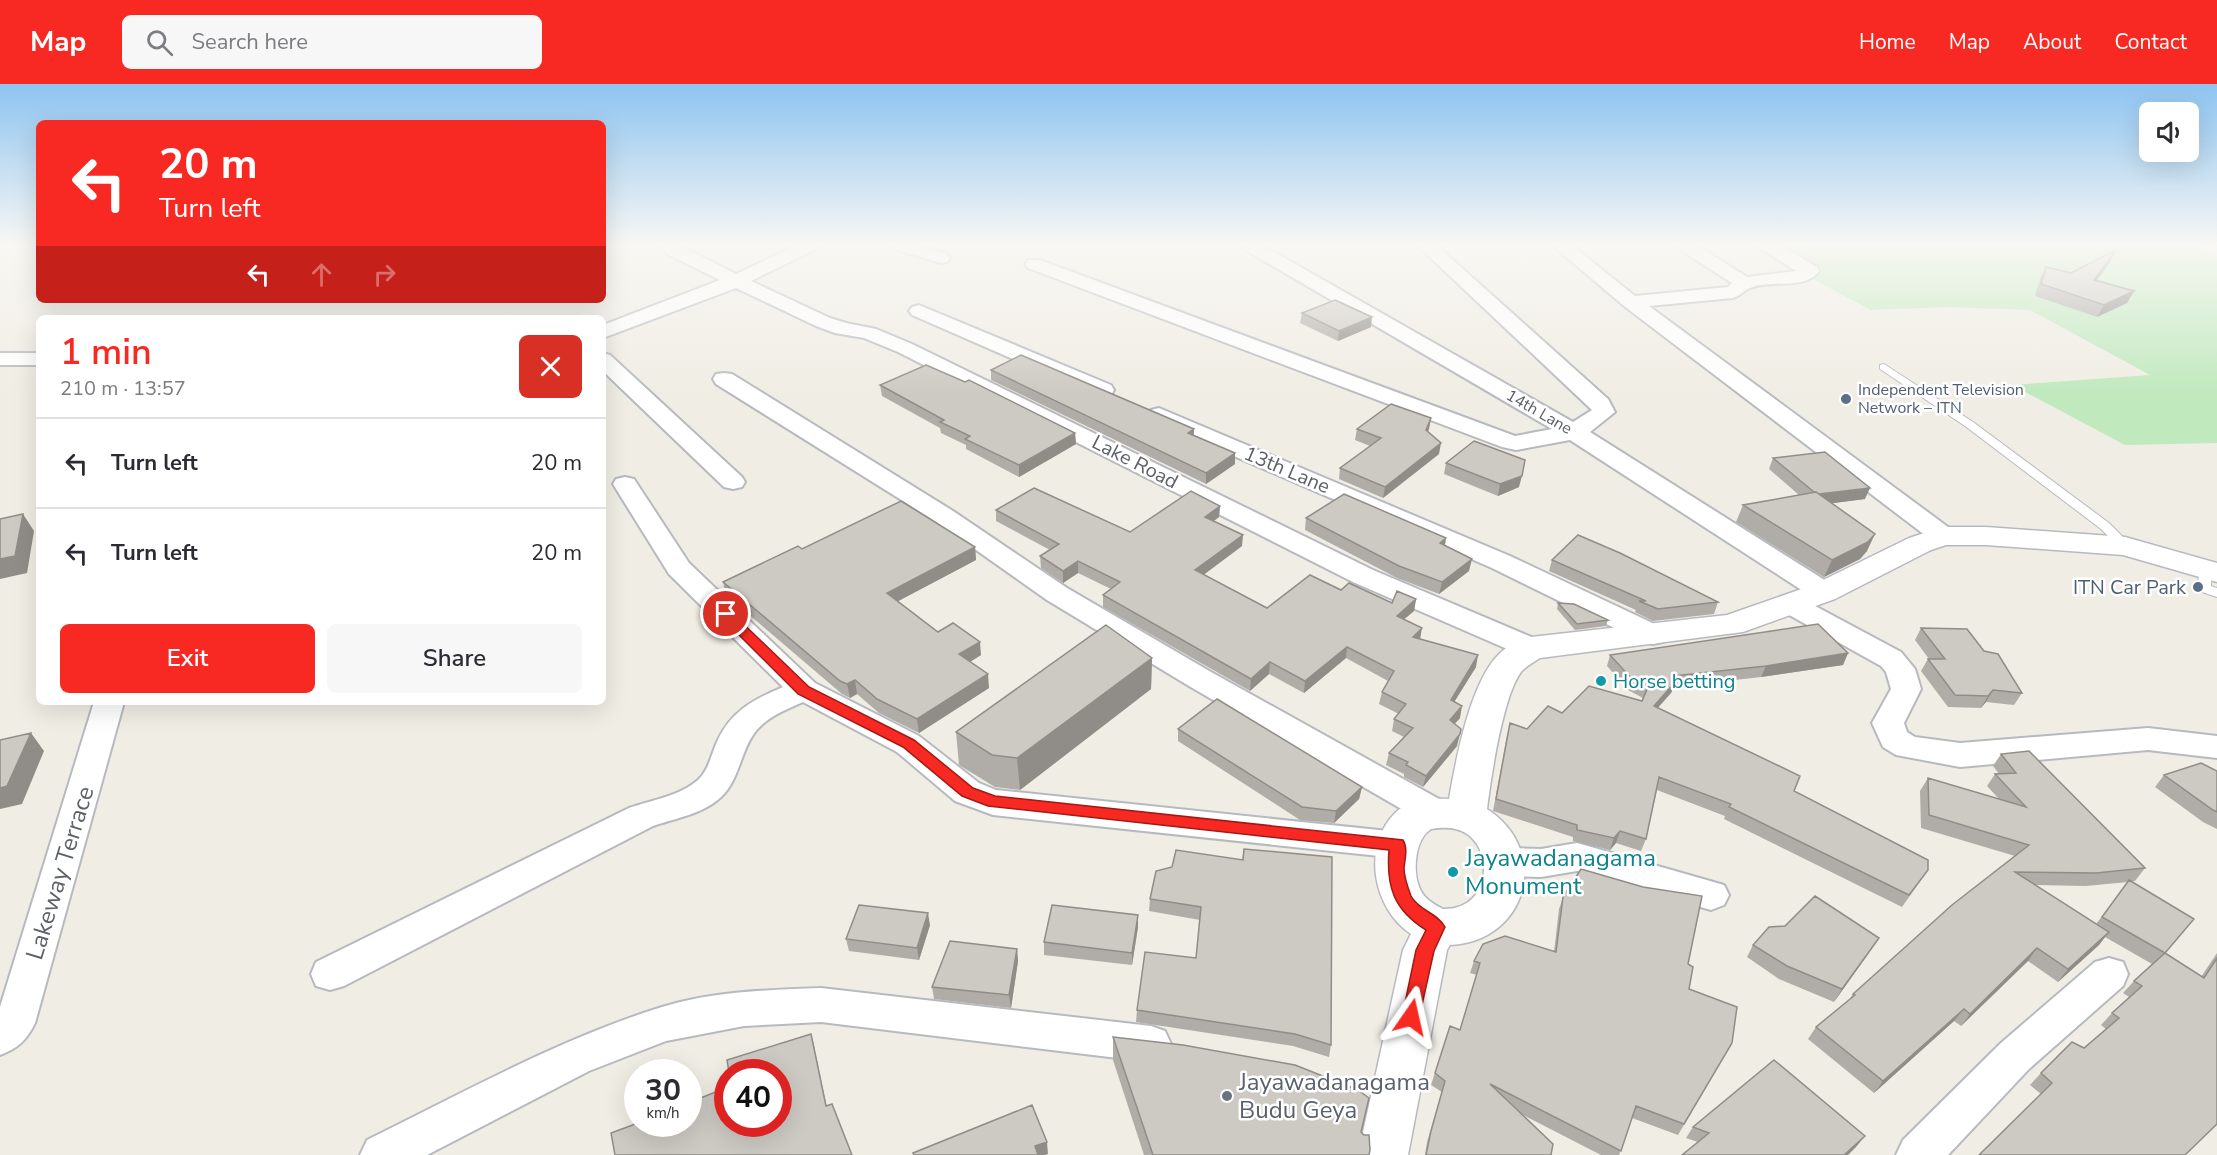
<!DOCTYPE html>
<html lang="en">
<head>
<meta charset="utf-8">
<style>
	:root { --surface:#fff; --page:#f7f7f7; --text:#2b2b33; --muted:#7c7c81; --line:#e1e1e2; --accent:#f82922 }
	body { margin:0; font-family:"Nunito Sans",sans-serif; background:var(--page); color:var(--text); height:100vh; display:flex; flex-direction:column; font-size:22px; white-space:nowrap }
	* { box-sizing:border-box; margin:0 }
	p { font-size:20px; color:var(--muted) }
	.icon { flex:none; width:33px; height:33px; fill:none; stroke:currentColor; stroke-width:2; stroke-linecap:round; stroke-linejoin:round }
	.map { position:relative; flex:1; overflow:hidden }
	.details { position:absolute; left:36px; top:231px; width:570px; height:390px; display:flex; flex-direction:column; background:var(--surface); border-radius:9px; box-shadow:0 6px 24px #0002 }
	.details>* { flex:none }
	.top-card { position:absolute; left:36px; top:36px; width:570px; height:183px; border-radius:9px; box-shadow:0 6px 24px #0002; background:#f82922; color:#fff; overflow:hidden }
	.buttons { position:absolute; left:2139px; top:18px; display:grid; gap:12px }
	.buttons a { display:grid; place-items:center; width:60px; height:60px; border-radius:9px; background:var(--surface); box-shadow:0 6px 24px #0002; font-size:30px }
	.speed { position:absolute; left:624px; top:975px; display:flex; gap:12px; font-size:30px; font-weight:700; text-align:center }
	.speed>* { display:grid; place-content:center; width:78px; height:78px; border-radius:50%; background:var(--surface); box-shadow:0 6px 24px #0002; line-height:1 }
	.speed small { font-size:15px; font-weight:400 }
	.speed .limit { border:9px solid #d22; background:#fff; color:#111 }
	.pin { position:absolute; display:grid; place-items:center; width:51px; height:51px; color:#fff; margin:-26px; border:3px solid #fff; border-radius:50%; box-shadow:0 2px 6px #0007 }
	.me { position:absolute; width:66px; margin:-33px; rotate:11deg; stroke-linejoin:round; filter:drop-shadow(0 0 4px #0008) }
	.turn { display:flex; align-items:center; gap:21px; height:126px; padding:0 24px; font-size:27px }
	.turn .icon { width:78px; height:78px; stroke-width:2.5 }
	.turn b { display:block; font-size:42px; line-height:51px }
	.lanes { display:flex; align-items:center; height:57px; padding:0 24px; background:#0003; justify-content:center; gap:30px; direction:ltr }
	.lanes .off { opacity:.35 }
	.round { display:grid; place-items:center; flex:none; width:63px; height:63px; border-radius:9px; background:var(--page) }
	.summary { display:flex; align-items:center; justify-content:space-between; height:102px; padding:0 24px }
	h1 { font-size:36px; font-weight:600; line-height:45px; color:var(--accent) }
	.cta { display:flex; gap:12px; margin-top:auto; padding:12px 24px }
	.cta a { flex:1; height:69px; border-radius:9px; background:var(--accent); color:#fff; font-size:24px; font-weight:600; line-height:69px; text-align:center }
	.cta a+a { background:var(--page); color:var(--text) }
	ul { padding:0; list-style:none }
	li { display:flex; align-items:center; gap:18px; height:90px; padding:0 24px; border-top:2px solid var(--line) }
	li div { flex:1 }
	li b { display:block; font-size:22px }
	li em { font-style:normal }
	header { display:flex; align-items:center; gap:36px; box-sizing:border-box; height:84px; padding:0 30px; background:var(--accent); color:#fff }
	header strong { font-size:28px }
	nav { display:flex; gap:33px; margin-inline-start:auto; font-size:21px }
	.search { width:420px; height:54px; background:var(--page); display:flex; align-items:center; gap:15px; box-sizing:border-box; padding:0 21px; border-radius:9px; color:var(--muted); font-size:22px }
	.map>svg:first-child { display:block }
</style>
</head>
<body>
<header>
<strong>Map</strong>
<div class="search"><svg class="icon" aria-label="search" viewBox="0 0 24 24"><circle cx="10" cy="10" r="6"/><path d="M15 15l6 6"/></svg>Search here</div>
<nav><a>Home</a><a>Map</a><a>About</a><a>Contact</a></nav>
</header>
<div class="map">
<svg width="2217" height="1071" viewBox="0 0 2217 1071">
	<rect width="100%" height="100%" fill="#f0ede4"/>
	<path fill="#c0e9be" d="M1777,160H2188L2217,172V359L2125,361L2012,301L2150,291L2030,226L1947,223L1871,226L1805,191Z"/>
	<g fill="none" stroke-linecap="round" stroke-linejoin="round">
		<defs>
			<path id="service" d="M1884,280L1973,338L2109,439L2129,459L2131,462L2129,465H2121L2101,445L1965,342L1880,285V281Z
				M2206,482L2212,486L2211,502L2217,504V513L2199,507L2197,504L2200,486Z"/>
			<path id="minor" d="M658,160H677L736,190L799,160H821L818,164L751,197L830,234L846,239L876,245L912,260L1373,486L1541,557L1546,564L1541,571L1531,573L1521,571L1353,498L898,268L864,254L835,249L816,242L736,204L603,254V241L720,196L669,171Z
				M888,160H914L947,170L950,174L947,178L941,179L891,164Z
				M1239,160H1260L1573,338L1592,326L1416,160H1435L1608,315L1615,328L1590,348L1834,502L1838,508L1834,514L1824,516L1814,514L1570,356L1516,366L1502,363L1028,184L1025,180L1028,176H1040L1515,352L1552,345L1242,164Z
				M1551,160H1570L1635,212L1728,203L1732,199L1677,164L1674,160H1695L1747,193L1796,187L1760,164L1757,160H1778L1817,183L1819,187C1805,207 1770,195 1750,204C1743,207 1740,212 1733,214L1649,222L1952,446L1956,452L1952,458L1943,460L1934,458L1624,222Z
				M919,221L1111,301L1114,306L1111,311L1103,313L1095,311L912,231L909,227L912,223Z
				M0,269H39V281H0Z
				M603,269L610,271L742,393L745,398L742,403L733,405L724,403L603,287Z
				M724,289L732,290L953,427L1067,504L1211,588L1448,720L1453,729L1448,738L1436,742L1424,738L1189,602L1047,516L935,437L716,300L713,295L716,290Z
				M1159,324L1510,472L1663,544L1667,551L1663,558L1653,560L1643,558L1492,484L1151,336L1148,331L1151,326Z
				M625,393L634,395L689,479L815,599L919,652L979,699L996,706L1398,748L1410,751L1415,761L1410,771L1398,774L993,731L955,717L897,668L803,618C785,626 764,634 753,651C740,670 739,696 721,713C703,730 676,734 653,742L344,902L330,906L316,902L311,890L316,878L629,724C652,716 680,712 698,696C709,686 711,671 717,658C730,628 754,615 783,603L669,490L613,400L616,395Z
				M1792,512L1802,515L1901,568L1915,585L1921,605L1904,639L1907,648L1915,653L1960,659L2148,644L2217,652V674L2148,666L1960,683L1896,671L1883,663L1872,639L1891,605L1886,588L1881,582L1782,527L1778,521L1782,515Z
				M94,618H124L35,939C27,956 17,965 0,971V923Z
				M1577,759L1724,801L1729,811L1724,821L1711,826L1577,787L1541,793L1504,792L1491,788L1486,778L1491,768L1504,764L1541,765Z
				M2109,874L2123,878L2128,890L2123,902L2029,985L1948,1071H1896L1903,1056L2001,959L2095,878Z
				M821,904L1151,942L1165,947L1171,960L1165,973L1151,978L821,938L744,942L666,957L589,987L427,1071H360L367,1056C463,1009 559,955 662,923C713,907 769,906 821,904Z"/>
			<path id="tertiary" d="M1943,443H1986L2125,453L2217,479V498L2123,471L1986,461H1946L1931,466L1835,515L1743,548L1540,574C1534,578 1526,582 1521,588C1503,612 1491,693 1487,725C1552,767 1527,858 1450,861L1447,866L1408,1071H1358L1403,866L1411,850C1373,825 1361,762 1396,728C1409,716 1433,714 1449,715C1456,675 1470,599 1499,570C1507,562 1519,556 1531,553L1727,531L1813,501L1909,454ZM1431,745C1438,744 1447,743 1455,745C1495,753 1496,826 1443,825C1435,821 1425,815 1421,807C1412,790 1414,756 1431,745Z"/>
		</defs>
		<use href="#service" stroke="#b6babf" stroke-width="2"/>
		<use href="#minor" stroke="#b6babf" stroke-width="4"/>
		<use href="#tertiary" stroke="#b6babf" stroke-width="3"/>
		<use href="#service" fill="#fff" fill-rule="evenodd"/>
		<use href="#minor" fill="#fff" fill-rule="evenodd"/>
		<use href="#tertiary" fill="#fff" fill-rule="evenodd"/>
	</g>
	<path fill="#b0ada8" fill-rule="evenodd" d="M2116,166L2110,178L2097,196L2134,207L2127,219L2097,233L2035,212L2040,195L2046,183L2071,189Z
		M1302,229L1371,243L1338,257L1300,239Z
		M991,286L1194,345V351L1235,369V380L1206,400L991,296Z
		M880,301L1075,349L1076,360L1019,393L966,365V361L941,349L940,344L882,312Z
		M1431,334L1428,348L1439,370L1383,414L1339,395L1340,384L1370,362L1355,356L1357,345Z
		M1773,374L1865,415L1832,419L1867,467L1860,475L1824,493L1736,438L1743,421L1799,411L1769,385Z
		M1446,379L1519,403L1498,412L1444,390Z
		M1220,422L1219,433L1214,437L1242,462L1203,491L1267,524L1341,506L1392,519L1416,515L1414,527L1404,535L1420,555L1476,583L1454,618L1460,634L1455,640L1457,662L1423,703L1404,693V690L1386,681L1389,669L1404,653L1392,647L1394,635L1399,630L1379,620L1382,608L1388,597L1346,574L1304,609L1269,590L1250,607L1103,523V511L1111,505L1078,489L1063,499L1041,484L1040,472L1050,466L996,437V426L1130,448Z
		M1306,434L1446,454L1445,462L1469,487L1439,510L1397,494L1305,446Z
		M975,463L976,476L898,517L938,548L981,571L970,578L989,604L919,649L879,629L857,610L850,614L842,610L726,511L723,498L802,465Z
		M1552,476L1718,518L1714,530L1653,537L1635,528L1636,526L1549,487Z
		M1558,519L1608,536L1606,542L1575,546L1557,525Z
		M1921,544L1984,567L2022,609L2014,621L1986,618L1981,624L1948,623L1921,587L1928,575H1929L1915,556Z
		M1848,569L1843,581L1761,593L1674,603L1671,609L1658,624L1794,707L1928,786L1902,823L1724,735L1725,732L1657,706L1646,755L1641,767L1616,759L1610,766L1573,757V753L1493,727L1507,651L1510,639L1527,645L1642,617L1643,614L1628,606L1607,582L1610,571Z
		M1152,574L1151,605L1020,706L995,703L959,681L956,648Z
		M1178,645L1362,703L1359,715L1334,739L1300,736L1178,657Z
		M2001,670L2145,784L2135,797H2131L2165,869L2201,893L2217,869V1040L2041,1010L2030,1001L2041,989L2084,964L2106,945L2101,941L2112,929L2129,913L2123,909L2134,897L2152,880L2105,853L2099,861L2058,898L2028,877L1961,942L1954,937L1874,1009L1808,955L1816,943L1849,916L1853,910L2015,772L1921,744L1920,707L1928,694L1999,715L1987,702L1995,690H1999L1993,682ZM2128,798L2096,840L2035,801L2086,802Z
		M2217,687V745L2203,738L2155,703L2164,691Z
		M1244,765L1331,961L1329,973L1293,962L1136,938L1137,926L1196,874L1200,836L1149,827L1150,815L1242,776Z
		M1563,813L1688,880L1689,905L1732,959L1678,1051L1632,1034L1619,1071H1601L1521,1030L1551,1071H1425L1427,1058L1442,1008L1431,1001L1450,942L1460,946L1477,891L1470,889L1474,877L1554,868L1559,825Z
		M930,841L919,876L849,867L846,855Z
		M1138,843L1132,881L1044,871V858Z
		M1879,854L1834,918L1779,895L1747,873L1753,861Z
		M1017,865L1018,877L1011,924L934,915L932,903Z
		M1113,953L1361,1048L1369,1071H1144L1113,976Z
		M1693,1043L1856,1063L1698,1058L1686,1054Z"/>
	<path fill="#908d88" d="M2116,166L2110,178L2088,208L2094,196Z
		M2134,207L2127,219L2097,233L2104,221Z
		M1372,233L1371,243L1338,257L1339,247Z
		M1431,334L1429,345L1424,357L1426,346Z
		M1194,345L1193,356L1188,349Z
		M1075,349L1076,360L1019,393V381Z
		M1441,359L1439,370L1383,414L1385,403Z
		M1235,369V380L1206,400V389Z
		M1522,392L1519,403L1498,412L1500,400Z
		M1870,404L1865,415L1812,422L1817,411Z
		M1220,422L1219,433L1204,444L1205,433Z
		M23,430L34,447L27,489L0,495V475Z
		M1875,450L1867,467L1860,475L1824,493L1832,476Z
		M1243,451L1242,462L1194,498L1195,486Z
		M1446,454L1444,465L1440,459Z
		M975,463L976,476L889,522L887,509Z
		M1472,475L1469,487L1439,510L1442,498Z
		M1078,477V489L1063,499V487Z
		M1416,515L1414,527L1395,543L1397,532Z
		M1422,544L1420,556L1413,553Z
		M980,558L981,571L960,584L959,570Z
		M1347,563L1346,574L1304,609L1305,597Z
		M1848,569L1843,581L1761,593L1766,582Z
		M1478,571L1476,583L1448,628L1451,616Z
		M1152,574L1151,605L1020,706L1017,674Z
		M1270,578L1269,590L1250,607L1251,595Z
		M988,590L989,604L919,649L917,635Z
		M855,596L857,610L850,614L847,600Z
		M1676,597L1671,609L1649,633L1654,622Z
		M1993,606L1986,618L1981,624L1988,612Z
		M1462,622L1460,634L1447,647L1450,636Z
		M31,649L44,667L22,720L0,725V704Z
		M1460,650L1457,662L1423,703L1426,692Z
		M1362,703L1359,715L1334,739L1336,727Z
		M1620,747L1616,759L1610,766L1614,754Z
		M928,829L930,841L919,876L917,864Z
		M1138,831V843L1132,881V869Z
		M2109,848L2099,861L2058,898L2068,885Z
		M1879,854L1871,866L1834,918L1842,905Z
		M2037,864L2028,877L1961,942L1970,930Z
		M1017,865L1018,877L1011,924L1009,911Z
		M1964,925L1954,937L1874,1009L1883,997Z
		M811,950L814,962L829,1034L826,1022Z
		M1865,1052L1856,1063L1848,1071H1844Z
		M1047,1058L1048,1070L1045,1071H1036L1035,1062Z"/>
	<path fill="#cdc9c3" stroke="#908d88" stroke-width="1.5" d="M2116,166L2094,196L2134,207L2104,221L2041,200L2046,183L2071,189Z
		M1335,216L1372,233L1339,247L1302,229Z
		M1021,271L1194,345L1188,349L1235,369L1206,389L991,286Z
		M926,281L965,298L969,296L1075,349L1019,381L965,355L970,352L940,338L944,336L880,301Z
		M1391,320L1431,334L1426,346L1441,359L1385,403L1340,384L1381,354L1357,345Z
		M1474,357L1525,376L1522,392L1500,400L1446,379Z
		M1825,368L1870,404L1819,410L1816,408H1814L1773,374Z
		M1034,404L1130,448L1191,407L1220,422L1205,433L1243,451L1195,486L1267,524L1310,491L1341,506L1349,499L1392,519L1397,507L1416,515L1397,532L1422,544L1413,553L1478,571L1451,616L1462,622L1450,636L1461,645L1460,650L1426,692L1406,681L1408,678L1389,669L1413,644L1394,635L1406,620L1382,608L1394,587L1347,563L1305,597L1270,578L1251,595L1103,511L1120,498L1078,477L1063,487L1040,472L1059,460L996,426Z
		M1816,408L1875,450L1868,458L1832,476L1743,421Z
		M1344,410L1446,454L1440,459L1472,475L1442,498L1399,482L1306,434Z
		M901,417L975,463L887,509L938,548L953,539L980,558L959,570L988,590L917,635L877,615L855,596L847,600L840,597L723,498L798,462L802,465Z
		M23,430L15,472L0,475V435Z
		M1578,451L1620,469L1718,518L1658,525L1639,517H1646L1552,476Z
		M1558,519L1574,520L1608,536L1577,540Z
		M1818,540L1848,569L1766,582L1672,592L1676,597L1654,622L1800,692L1794,707L1928,776V786L1909,811L1729,723L1731,720L1659,693L1646,755L1620,747L1614,754L1577,746V741L1496,715L1510,639L1527,645L1548,622L1562,629L1589,602L1642,617L1648,603L1632,595L1610,571Z
		M1106,541L1152,574L1017,674L992,671L956,648Z
		M1921,544L1967,545L1984,567L1998,570L2022,609L1993,606L1988,612L1955,611L1928,575H1945Z
		M1217,615L1362,703L1336,727L1302,723L1178,645Z
		M31,649L7,702L0,704V656Z
		M2029,667L2145,784L2096,789L2015,788L2109,848L2068,885L2037,864L1970,930L1964,925L1883,997L1816,943L1855,911L1853,910L1952,821L2029,761L1929,731L1928,694L2026,723L1995,690L2016,689L2001,670Z
		M2201,679L2217,687V728L2213,726L2164,691Z
		M1244,765L1332,773L1331,961L1295,950L1137,926L1145,868L1196,874L1201,823L1150,815L1156,787L1172,783L1176,766L1243,776Z
		M1581,785L1643,803L1702,812L1688,880L1693,883L1689,905L1737,923L1732,959L1684,1040L1636,1022L1621,1067L1490,1000L1553,1060L1551,1071H1426L1431,1047L1445,997L1435,989L1450,942L1460,946L1480,879L1474,877L1483,860L1505,852L1556,868L1563,813Z
		M2129,796L2194,835L2165,869L2102,833Z
		M1815,812L1879,854L1842,905L1787,882L1753,861L1769,843L1785,842Z
		M859,821L928,829L917,864L846,855Z
		M1052,821L1138,831L1132,869L1044,858Z
		M950,857L1017,865L1009,911L932,903Z
		M2165,869L2204,894L2217,874V1040L2185,1071H1979L2052,999L2041,989L2072,958L2084,964L2119,934L2112,929L2142,902L2134,897Z
		M811,950L826,1022L832,1020L852,1071H615L611,1049L638,1039L688,1040V1019L728,1003V1040H778V988H729L727,976Z
		M1113,953L1183,961L1295,981L1358,1006L1369,1014L1361,1048L1364,1051H1369L1370,1066L1369,1071H1153Z
		M1774,976L1865,1052L1844,1071H1682L1709,1049L1693,1043Z
		M1032,1021L1047,1058L1035,1062L1038,1071H914L913,1069Z"/>
	<linearGradient id="sky" x2="0" y2="1"><stop stop-color="#8dc4f1"/><stop offset="0.52" stop-color="#f8f7f3"/><stop offset="1" stop-color="#f8f7f3" stop-opacity="0"/></linearGradient>
	<rect width="2217" height="310" fill="url(#sky)"/>
	<path fill="#f82922" stroke="#a11b16" stroke-width="1.5" d="M726,525L730,527L809,603L914,656L973,704L995,712L1403,756C1408,764 1405,775 1404,784C1404,792 1408,804 1411,812C1418,826 1439,830 1445,843L1434,867L1418,939L1411,942L1404,939L1402,933L1416,866L1426,846C1394,826 1386,803 1389,766L988,722L962,712L903,663L798,610L721,533L719,530Z"/>
	<g fill="#5c6f8a" stroke="#fff" stroke-width="2">
		<circle cx="1846" cy="315" r="6"/>
		<circle cx="2198" cy="503" r="6"/>
	</g>
	<g fill="#0f9aa8" stroke="#fff" stroke-width="2">
		<circle cx="1601" cy="597" r="6"/>
		<circle cx="1453" cy="788" r="6"/>
	</g>
	<circle fill="#6b7280" stroke="#fff" stroke-width="2" cx="1227" cy="1012" r="6"/>
	<g text-anchor="middle" dominant-baseline="central" stroke-width="5" stroke-linejoin="round" paint-order="stroke">
		<g font-size="16" fill="#4e5e75" stroke="#fff" text-anchor="start">
			<text x="1858" y="306">Independent Television<tspan x="1858" dy="18">Network – ITN</tspan></text>
		</g>
		<g font-size="16" fill="#5c6166" stroke="#fff">
			<text transform="translate(1539 328) rotate(30)">14th Lane</text>
		</g>
		<g font-size="20" fill="#5c6166" stroke="#fff">
			<text transform="translate(1135 378) rotate(27)">Lake Road</text>
			<text transform="translate(1287 386) rotate(23)">13th Lane</text>
		</g>
		<g font-size="20" fill="#4e5e75" stroke="#fff" text-anchor="end">
			<text x="2186" y="503">ITN Car Park</text>
		</g>
		<g font-size="20" fill="#0d838f" stroke="#fff" text-anchor="start">
			<text x="1613" y="597">Horse betting</text>
		</g>
		<g font-size="24" fill="#0d838f" stroke="#fff" text-anchor="start">
			<text x="1465" y="774">Jayawadanagama<tspan x="1465" dy="28">Monument</tspan></text>
		</g>
		<g font-size="24" fill="#5c6166" stroke="#fff">
			<text transform="translate(60 789) rotate(-73)">Lakeway Terrace</text>
		</g>
		<g font-size="24" fill="#5b616d" stroke="#fff" text-anchor="start">
			<text x="1239" y="998">Jayawadanagama<tspan x="1239" dy="28">Budu Geya</tspan></text>
		</g>
	</g>
</svg>
<div class="buttons">
<a><svg class="icon" aria-label="sound" viewBox="0 0 24 24"><path d="M4 9h4l5-4v14l-5-4H4zM17 9q2 3 0 6"/></svg></a>
</div>
<div class="speed"><div>30<small>km/h</small></div><div class="limit">40</div></div>
<div class="pin" style="left:726px;top:530px;background:#d93025"><svg class="icon" aria-label="arrive" viewBox="0 0 24 24"><path d="M6 21V4h12l-3 4 3 4H6"/></svg></div>
<svg class="me" style="left:1411px;top:933px" viewBox="-20 -20 40 40"><path d="M0-17L14 15 0 8-14 15z" fill="#f82922" stroke="#fff" stroke-width="4"/></svg>
<div class="top-card">
<div class="turn"><svg class="icon" aria-label="left" viewBox="0 0 24 24"><path d="M17 20v-9H6M10 6l-5 5 5 5"/></svg><div><b>20 m</b>Turn left</div></div>
<div class="lanes"><svg class="icon" aria-label="left" viewBox="0 0 24 24"><path d="M17 20v-9H6M10 6l-5 5 5 5"/></svg><svg class="icon off" aria-label="ahead" viewBox="0 0 24 24"><path d="M12 20V5M6 11l6-6 6 6"/></svg><svg class="icon off" aria-label="right" viewBox="0 0 24 24"><path d="M7 20v-9h11M14 6l5 5-5 5"/></svg></div>
</div>
<section class="details">
<div class="summary"><div><h1>1 min</h1><p>210 m · 13:57</p></div><a class="round" style="background:#d93025;color:#fff"><svg class="icon" aria-label="close" viewBox="0 0 24 24"><path d="M6 6l12 12M18 6L6 18"/></svg></a></div>
<ul>
<li><svg class="icon" aria-label="left" viewBox="0 0 24 24"><path d="M17 20v-9H6M10 6l-5 5 5 5"/></svg><div><b>Turn left</b></div><em>20 m</em></li>
<li><svg class="icon" aria-label="left" viewBox="0 0 24 24"><path d="M17 20v-9H6M10 6l-5 5 5 5"/></svg><div><b>Turn left</b></div><em>20 m</em></li>
</ul>
<div class="cta"><a>Exit</a><a>Share</a></div>
</section>
</div>
</body>
</html>
